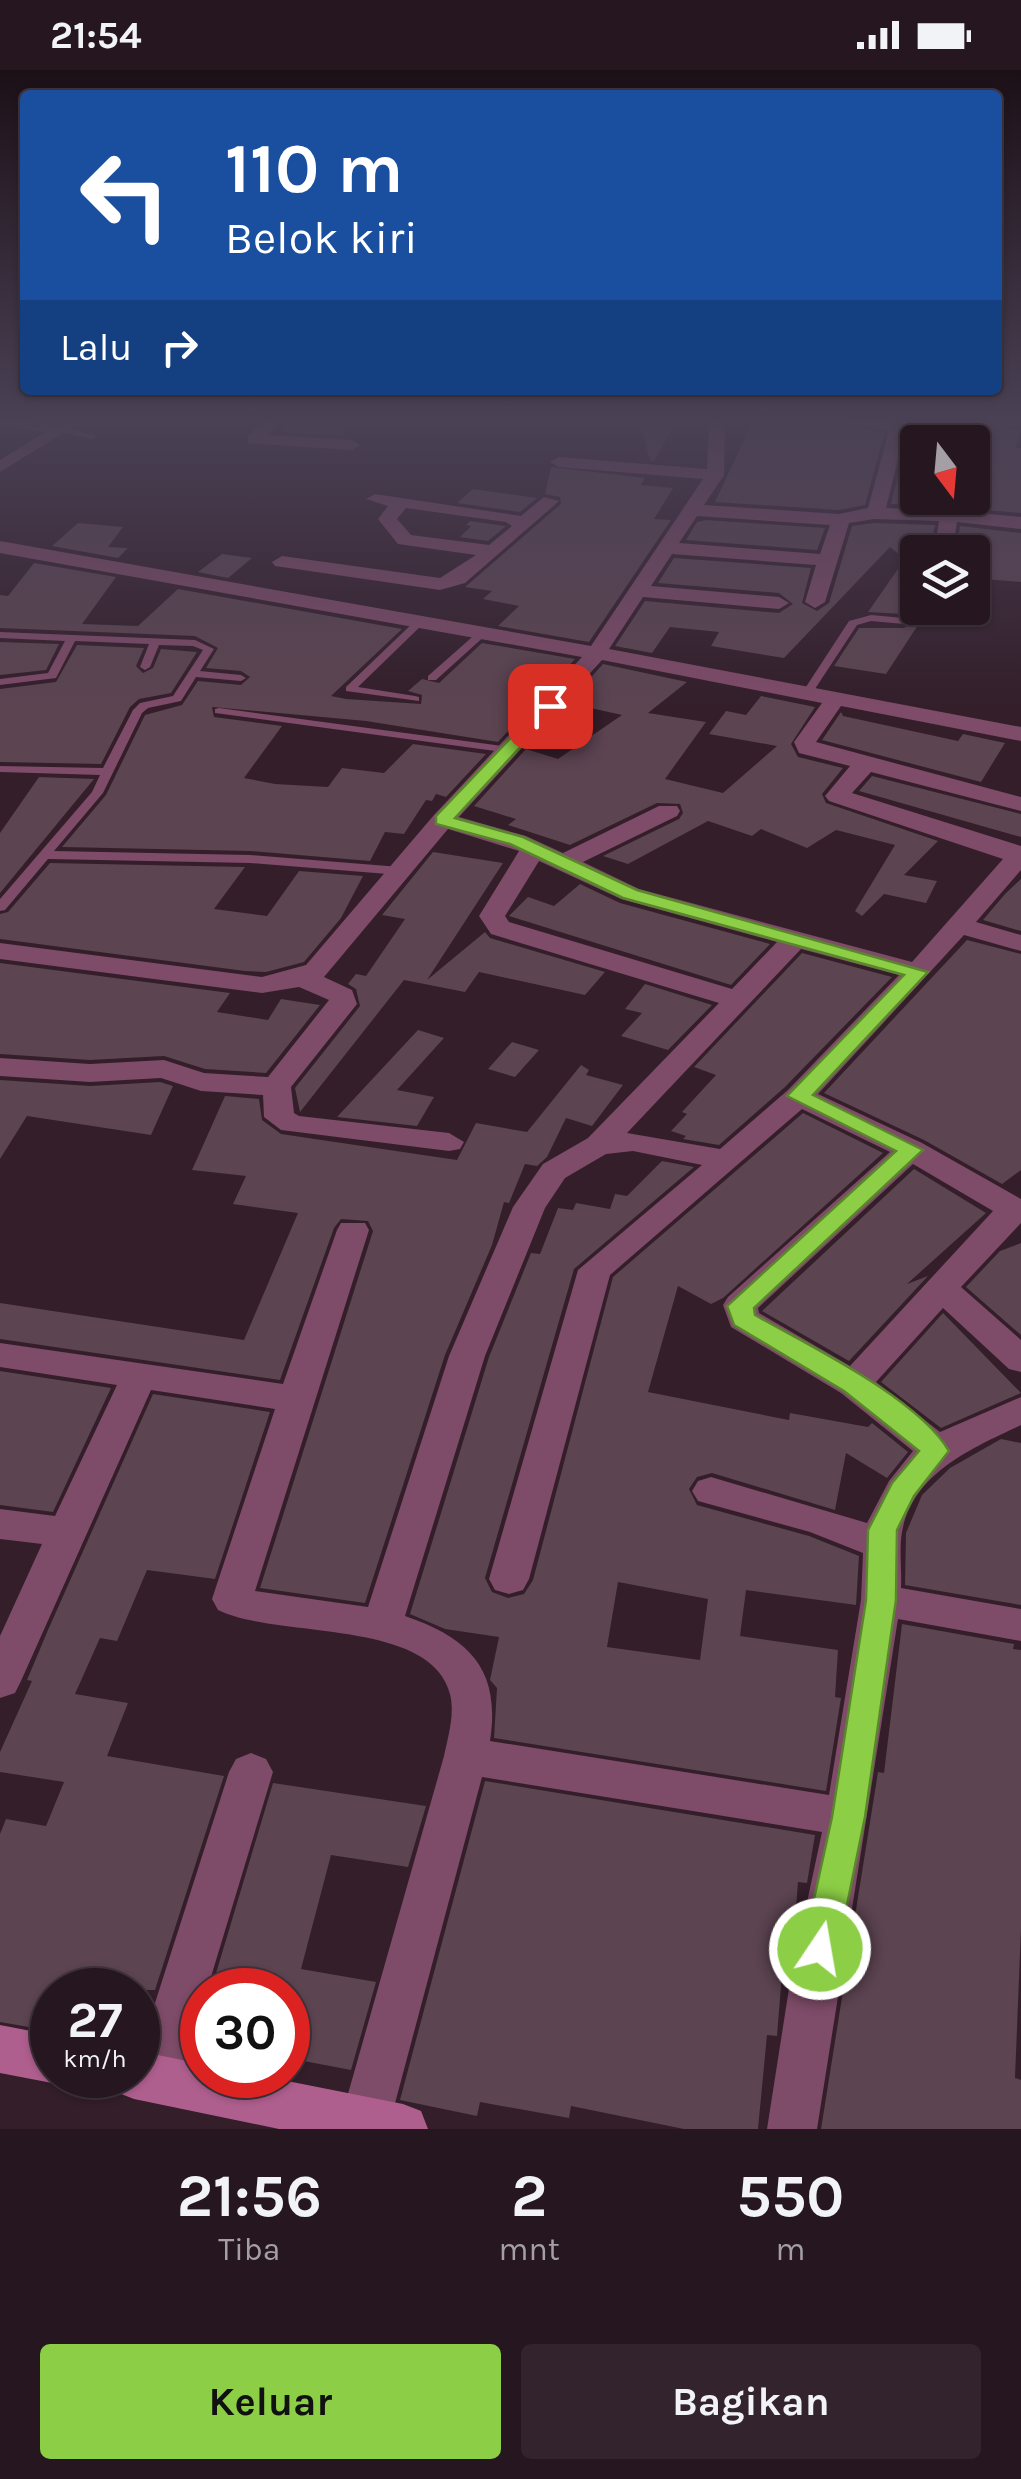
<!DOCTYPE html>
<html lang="id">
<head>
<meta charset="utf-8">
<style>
	:root { --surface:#261620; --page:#32232d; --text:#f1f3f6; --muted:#a49fa5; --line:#42353e; --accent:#8cce45 }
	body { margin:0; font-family:Karla,sans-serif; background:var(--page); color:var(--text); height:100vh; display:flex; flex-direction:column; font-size:38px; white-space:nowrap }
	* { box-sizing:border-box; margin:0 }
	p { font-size:32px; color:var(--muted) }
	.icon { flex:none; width:55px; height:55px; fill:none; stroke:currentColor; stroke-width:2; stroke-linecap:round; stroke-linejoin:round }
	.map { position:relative; height:2059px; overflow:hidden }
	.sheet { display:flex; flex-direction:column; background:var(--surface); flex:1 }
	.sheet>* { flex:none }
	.banner { position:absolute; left:20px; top:20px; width:982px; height:305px; border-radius:10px; box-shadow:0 2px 8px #0004,0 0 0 2px var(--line); background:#1a4fa0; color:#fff; overflow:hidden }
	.needle { width:65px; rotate:164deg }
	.controls { position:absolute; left:900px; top:355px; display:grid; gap:20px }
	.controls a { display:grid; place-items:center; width:90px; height:90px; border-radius:10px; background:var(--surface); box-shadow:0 2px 8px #0004,0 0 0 2px var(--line); font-size:50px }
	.speed { position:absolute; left:30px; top:1898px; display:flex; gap:20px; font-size:50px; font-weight:700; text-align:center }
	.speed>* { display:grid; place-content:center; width:130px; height:130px; border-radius:50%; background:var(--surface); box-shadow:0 2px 8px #0004,0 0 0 2px var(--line); line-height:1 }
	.speed small { font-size:25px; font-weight:400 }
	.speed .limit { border:15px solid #d22; background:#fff; color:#111 }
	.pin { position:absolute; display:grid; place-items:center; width:85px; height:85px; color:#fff; margin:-42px; border-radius:20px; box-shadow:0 5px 15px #0006 }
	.me { position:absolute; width:110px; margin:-55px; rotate:12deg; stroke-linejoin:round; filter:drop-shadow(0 0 8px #0008) }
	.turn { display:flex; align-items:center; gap:35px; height:210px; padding:0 40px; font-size:45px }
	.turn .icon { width:130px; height:130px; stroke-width:2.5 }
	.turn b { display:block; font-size:70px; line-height:85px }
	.then { display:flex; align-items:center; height:95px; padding:0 40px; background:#0003; gap:20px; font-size:38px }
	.eta { display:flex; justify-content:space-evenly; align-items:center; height:170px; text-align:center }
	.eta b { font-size:60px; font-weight:700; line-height:70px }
	.button { display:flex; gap:20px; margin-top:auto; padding:20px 40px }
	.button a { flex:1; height:115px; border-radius:10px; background:var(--accent); color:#111; font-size:40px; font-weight:700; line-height:115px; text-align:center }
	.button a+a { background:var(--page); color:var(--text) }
	.status { display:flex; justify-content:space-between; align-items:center; height:70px; padding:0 50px; background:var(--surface); direction:ltr }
	.status svg { height:28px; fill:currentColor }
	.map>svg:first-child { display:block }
</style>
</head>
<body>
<div class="status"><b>21:54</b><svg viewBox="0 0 49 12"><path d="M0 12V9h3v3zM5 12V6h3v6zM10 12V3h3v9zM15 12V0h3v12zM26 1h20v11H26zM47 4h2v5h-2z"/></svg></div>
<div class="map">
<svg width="1021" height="2059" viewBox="0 0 1021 2059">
	<rect width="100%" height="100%" fill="#331e2a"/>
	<path fill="#5c4451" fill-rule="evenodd" d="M290,350H346L344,366L281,362Z
		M781,350H828L884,364L865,435L839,440L715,432L752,353Z
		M895,350H955L952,372H918V428H940L937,436L891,434L910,358Z
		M979,350H1000L1010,354L1009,359L1021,360L1016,378H1021V443L962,438V428H972V375Z
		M640,353H676L654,391H650Z
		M551,397L645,408L641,415L673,418L654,449L671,450L589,572L498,556L519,536L483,529L492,521L465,517L561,434L560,427L545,424Z
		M473,419L537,428L520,442L457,433Z
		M706,450L825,458L817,480L686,470L697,452Z
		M470,451L505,456H506L488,471L460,467L471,456L466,455Z
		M78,453L123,457L108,477L128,478L118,488L52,476Z
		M874,453L935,455L930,482L918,481V555L886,604L834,596L859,558H904L913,552L904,544L868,542L905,489L890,477L784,588L711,576L719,562L670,557L652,583L615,576L645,531L779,543L793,534L779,523L658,513L674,488L811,498L802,533L817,541L829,533L852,456Z
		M960,456L1021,463V512L972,508V482H956Z
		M222,484L252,488L228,508L198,502Z
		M34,493L116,507L82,554L138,556L178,519L402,559L331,626L346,629L421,634L422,625L408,621L422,609L439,613L482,573L575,589L498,672L366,651L212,637L214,647L282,656L244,708L275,714L328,717L342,698L384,703L413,674L486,684L446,727L436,724L432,731L426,730L404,764L385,762L370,791L250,781L62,777L106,725L145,645L182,635L198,611L241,615L250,607L241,601L206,598L218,578L195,566L0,558V525L8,526Z
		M0,572L59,574L46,600L0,605Z
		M77,575L144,578L136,596L143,603L153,598L161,579L197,582L171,623L139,629L130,637L101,694L0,692V619L56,612Z
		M603,594L687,612L648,643L706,652L665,709L723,723L777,676L709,664L726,641L746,645L761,626L815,637L791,674L798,687L843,698L822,724L826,733L938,771L904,805L937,811L926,833L884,824L862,846L855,841L895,775L836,760L807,778L761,759L752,766L708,751L628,794L603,786L679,749L683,743L680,734L657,733L570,775L508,755L516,749L474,736L526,679L558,689L622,645L568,633Z
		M841,642L843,646L958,671L963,664L1005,673L981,712L822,670Z
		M872,706L1021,744V767L859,721Z
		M39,707L94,709L0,823V763Z
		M433,782L503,793L427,910L485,862L490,868L605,902L585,925L479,902L465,922L404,910L300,1042L295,1018L360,936L356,919L348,914L356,904L366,906L405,849L382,845Z
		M50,793L245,797L214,839L267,846L299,801L363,806L341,848L304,892L266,902L245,901L0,869V844L8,842Z
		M1021,809V861L983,850L1005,824Z
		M580,814L620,833L770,874L731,915L509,846L528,827L554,836Z
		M967,870L1021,884V1100L1002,1114L924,1070L824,1023Z
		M802,883L892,907L785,1017L719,1075L683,1069L686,1066L671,1061L687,1044L682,1042L716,1005L694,997Z
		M0,893L230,923L217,942L268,950L281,929L320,935L266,1003L205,999L164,986L90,990L0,984Z
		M645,914L712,935L668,980L621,966L642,943L625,939Z
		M418,960L444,968L397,1020L434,1027L417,1056L337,1047Z
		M512,972L539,980L515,1007L488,999Z
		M581,995L589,1000L586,1005L623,1015L592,1056L566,1048L547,1087L537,1096L525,1094L509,1133L504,1132L492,1175L445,1285L365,1533L260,1518L373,1161L368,1151L341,1149L334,1158L280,1310L0,1269V1233L244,1270L298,1143L233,1134L246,1106L192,1100L225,1026L259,1029L262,1050L281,1064L457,1090L476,1053L527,1062Z
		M0,1010L90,1016L160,1012L173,1016L151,1065L27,1046L0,1089Z
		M803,1043L883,1083L723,1228L711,1234L678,1216L648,1322L789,1350L790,1343L868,1357L872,1353L908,1382L887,1408L846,1383L835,1440L712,1403L697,1407L689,1419L697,1435L809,1466L859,1486L856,1535L746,1520L740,1566L838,1580L835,1627L841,1628L826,1721L494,1668L497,1618L490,1610L499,1567L445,1559L410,1544L489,1287L531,1183L540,1184L558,1138L573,1140L576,1133L610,1139L615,1124L627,1126L662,1091L694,1097L574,1199L485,1508L492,1522L508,1528L524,1524L533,1510L613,1207ZM618,1512L708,1529L700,1590L607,1577Z
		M914,1099L986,1143L907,1214L928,1206L849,1291L762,1241Z
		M1021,1173V1265L966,1217L1000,1181Z
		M943,1243L1021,1323L941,1358L881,1312Z
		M0,1301L111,1318L53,1442L0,1435Z
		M153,1324L270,1342L215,1509L147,1500L117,1571L100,1568L75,1624L128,1633L107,1686L224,1706L155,1920H52V1944L46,1960L0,1952V1764L6,1749L46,1756L64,1712L0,1702V1682L32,1611L27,1610L48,1560Z
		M1001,1369L1021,1373V1535L905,1515L906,1463L922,1425L950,1398Z
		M902,1554L1014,1574L1013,1579L1021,1580V1858L1015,2008L1021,2010V2059H821L878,1702L884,1703Z
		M485,1711L815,1765L807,1813L798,1812L793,1879L784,1878L777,1966L767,1965L758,2059H684L571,2036L569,2048L480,2032L477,2046L400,2030Z
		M273,1713L426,1736L408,1797L331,1785L301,1899L376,1912L351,2000L288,1988V1920H211Z"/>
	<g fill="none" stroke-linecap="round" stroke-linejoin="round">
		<path fill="#7e4b68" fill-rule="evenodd" d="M60,357L95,365L96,367L92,369L57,361V357Z
			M871,545L904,548L909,551L904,554L871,551L857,555L811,625H803L802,623L849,551Z
			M417,549L426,551L358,617L415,626L419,627V631L346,621V617Z
			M479,561L488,563L436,610H428V606Z
			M0,562L195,570L214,579L200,601L241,605L246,608L241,611L196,607L181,631L148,638L142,643L103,723L54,781L250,785L400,797L406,801L400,805L250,793L48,789L5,840L0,841V829L92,722L100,705L0,702V696L103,698L133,640L140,633L173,626L203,580L193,576L159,575L150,597L145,600L140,597L149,574L75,571L56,608L0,615V609L48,603L65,571L0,568Z
			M219,638L510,677L516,680L510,683L215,643V639Z"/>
		<path fill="#7e4b68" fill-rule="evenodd" d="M0,350L58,354L84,350L0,402V390L45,362L0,356Z
			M265,350H282L268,365L352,370L360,375L352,380L248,373V365Z
			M709,350H725L724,405L704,435L839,444L868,438L889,361L832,350H881L906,357L886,438L940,440L944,428H958V441L1021,447V459L957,452L952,482H934L939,451L874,449L849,453L825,532L815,538L805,532L816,495L672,484L651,516L779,527L789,533L779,539L643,527L609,579L1021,657V671L841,636L816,672L1021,727V741L871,702L852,723L1021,776V800L976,852L1021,865V881L964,865L818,1024L922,1073L1021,1129V1153L961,1217L1021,1270V1302L1009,1299L943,1238L876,1312L940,1362L1021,1327V1355C973,1378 913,1402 902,1462C899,1480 902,1500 901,1518L1021,1539V1571L898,1549L817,2059H767L790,1912L822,1762L482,1707L390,2052L387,2059H343L340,2052L444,1686C448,1667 455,1644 450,1624C431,1548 276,1569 218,1540L212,1529L275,1339L151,1320L21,1611L15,1623L0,1628V1566L42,1474L0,1469V1439L55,1446L117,1315L0,1297V1273L283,1314L337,1160L341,1153H365L369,1160L255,1521L368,1537L449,1286L513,1137L543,1094L588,1068L719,933L491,864L479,846L519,781L448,759L324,907L352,920L357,934L291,1017L294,1043L299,1046L449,1063L464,1072L460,1079L449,1081L281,1060L264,1047L263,1025L201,1021L161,1008L90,1012L0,1006V988L90,994L164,990L204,1003L268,1007L329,930L299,917L262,923L0,889V873L262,907L306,895L434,745L582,587L0,483V471L591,576L703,409L559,397L550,392L559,387L707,399ZM697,446L830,455L820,484L679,473ZM602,590L822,633L794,672L799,683L850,696L825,726L829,731L1003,789L912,892L639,819L583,792L677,746L680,741L677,736H659L563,783L526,766L459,747ZM539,791L621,829L777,872L732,919L509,852L505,846ZM801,879L899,905L788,1020L720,1079L627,1063ZM802,1039L890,1082L728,1227L723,1235L731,1257L841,1323L913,1381L889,1411L867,1453L711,1407L698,1411L692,1421L698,1431L810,1462L863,1483L861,1530L829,1725L490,1671C501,1600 470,1568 405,1546L485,1286L545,1138L565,1108L606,1084L633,1081L702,1095L578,1200L489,1509L495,1520L509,1524L523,1520L529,1509L610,1205ZM913,1094L993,1141L850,1296L759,1243L758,1238Z
			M959,350H975L971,372H955Z
			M375,424L521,446L544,427L559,431L465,513L440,520L275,496L272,492L282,486L440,508L476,485L398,474L378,449L388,436L366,429ZM406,438L506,452L512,456L489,475L411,465L397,449Z
			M251,1683L266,1689L273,1702L207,1920H202C202,1954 186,1995 173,2026L155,2033L137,2026L130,2009L138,2005V1986L229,1702L236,1689Z"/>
		<path fill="#af5f8e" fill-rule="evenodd" d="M0,1955L52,1965V2005L69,2006L52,2013L0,2003Z
			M138,1981L202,1994V2005H257L403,2034L421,2041L428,2059H279L134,2029L116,2022L109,2005H138Z"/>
	</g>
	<linearGradient id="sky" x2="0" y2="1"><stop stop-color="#1c1017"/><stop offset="0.55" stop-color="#4a4155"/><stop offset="1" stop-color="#4a4155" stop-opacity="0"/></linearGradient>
	<rect width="1021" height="638" fill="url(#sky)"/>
	<path fill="#8cce45" stroke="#5b862d" stroke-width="2.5" d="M544,633L558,636L455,748L523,767L637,820L928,902L813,1025L923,1080L754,1238L755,1245C810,1276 918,1328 949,1381L914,1426L897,1460L896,1530L865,1747L838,1879L833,1891L820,1896L808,1891L803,1879L832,1747L866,1530L868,1460L892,1413L919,1381L844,1321L734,1255L727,1236L896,1081L787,1026L904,905L623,828L510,774L436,754V746Z"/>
</svg>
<div class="controls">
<a><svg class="needle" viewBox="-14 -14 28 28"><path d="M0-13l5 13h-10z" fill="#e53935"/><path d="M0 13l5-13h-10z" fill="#a49fa5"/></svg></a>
<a><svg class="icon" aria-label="layers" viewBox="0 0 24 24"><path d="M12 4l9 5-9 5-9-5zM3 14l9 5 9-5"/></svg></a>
</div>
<div class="speed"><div>27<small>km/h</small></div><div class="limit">30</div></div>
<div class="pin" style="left:550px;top:636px;background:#d93025"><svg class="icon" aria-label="arrive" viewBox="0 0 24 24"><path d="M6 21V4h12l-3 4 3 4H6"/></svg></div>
<svg class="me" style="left:820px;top:1879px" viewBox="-20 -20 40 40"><circle r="17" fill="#8cce45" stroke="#fff" stroke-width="3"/><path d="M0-11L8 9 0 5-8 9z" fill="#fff"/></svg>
<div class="banner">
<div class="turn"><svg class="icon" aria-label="left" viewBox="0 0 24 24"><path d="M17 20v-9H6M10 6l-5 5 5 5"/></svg><div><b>110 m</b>Belok kiri</div></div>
<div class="then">Lalu<svg class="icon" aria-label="right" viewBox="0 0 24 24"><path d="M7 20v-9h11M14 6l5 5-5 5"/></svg></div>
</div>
</div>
<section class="sheet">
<div class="eta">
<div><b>21:56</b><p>Tiba</p></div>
<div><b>2</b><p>mnt</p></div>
<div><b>550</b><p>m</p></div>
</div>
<div class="button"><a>Keluar</a><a>Bagikan</a></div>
</section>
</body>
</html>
